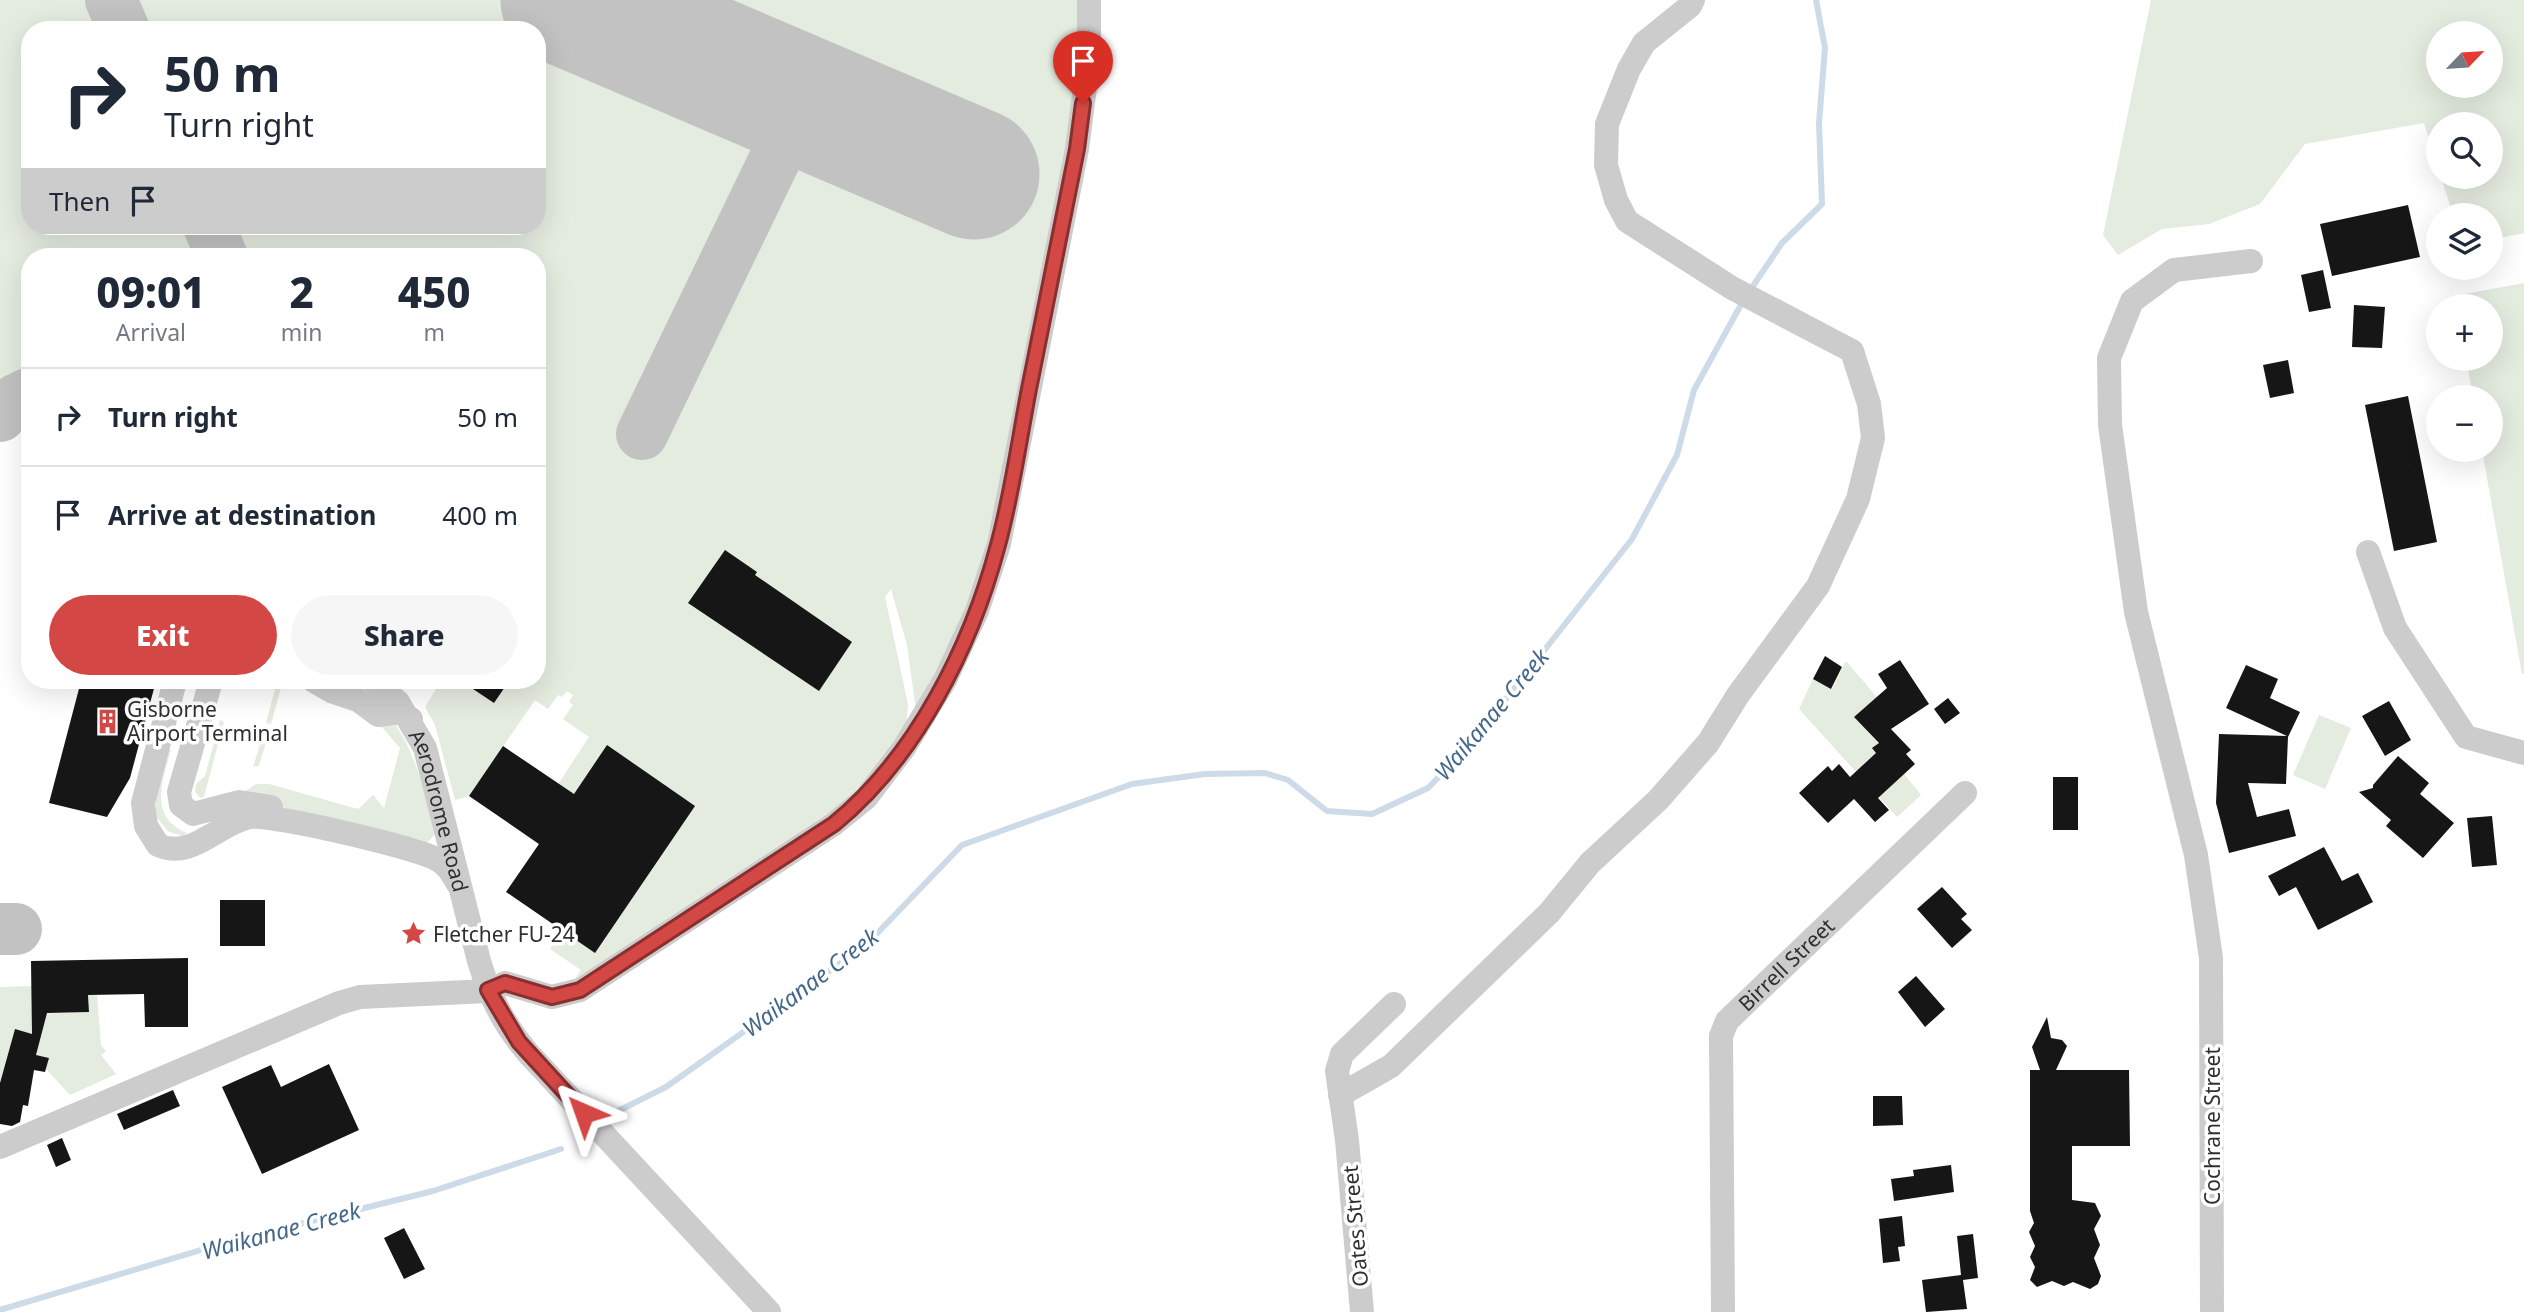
<!DOCTYPE html>
<html lang="en">
<head>
<meta charset="utf-8">
<style>
	:root { --surface:#fff; --page:#f6f6f7; --text:#1f2937; --muted:#747a83; --line:#e0e1e3; --accent:#d34845 }
	body { margin:0; font-family:"Noto Sans",sans-serif; background:var(--page); color:var(--text); height:100vh; display:flex; flex-direction:column; font-size:26px; white-space:nowrap }
	* { box-sizing:border-box; margin:0 }
	p { font-size:23px; color:var(--muted) }
	.icon { flex:none; width:38px; height:38px; fill:none; stroke:currentColor; stroke-width:2; stroke-linecap:round; stroke-linejoin:round }
	.map { position:relative; flex:1; overflow:hidden }
	.drawer { position:absolute; left:21px; top:248px; width:525px; height:441px; display:flex; flex-direction:column; background:var(--surface); border-radius:28px; box-shadow:0 7px 28px #0002 }
	.drawer>* { flex:none }
	.top-card { position:absolute; left:21px; top:21px; width:525px; height:214px; border-radius:28px; box-shadow:0 7px 28px #0002; background:#fff; color:var(--text); overflow:hidden }
	.needle { width:46px; rotate:65deg }
	.fabs { position:absolute; left:2426px; top:21px; display:grid; gap:14px }
	.fabs a { display:grid; place-items:center; width:77px; height:77px; border-radius:50%; background:var(--surface); box-shadow:0 7px 28px #0002; font-size:35px }
	.pin { position:absolute; display:grid; place-items:center; width:60px; height:60px; color:#fff; margin:-72px -30px; border-radius:50% 50% 50% 0; rotate:-45deg; box-shadow:0 0 7px #0007 }
	.pin .icon { rotate:45deg }
	.me { position:absolute; width:77px; margin:-38px; rotate:317deg; stroke-linejoin:round; filter:drop-shadow(0 0 5px #0008) }
	.turn { display:flex; align-items:center; gap:24px; height:147px; padding:0 28px; font-size:32px }
	.turn .icon { width:91px; height:91px; stroke-width:2.5 }
	.turn b { display:block; font-size:49px; line-height:60px }
	.then { display:flex; align-items:center; height:66px; padding:0 28px; background:#0003; gap:14px; font-size:26px }
	.eta { display:flex; justify-content:space-evenly; align-items:center; height:119px; text-align:center }
	.eta b { font-size:42px; font-weight:800; line-height:49px }
	.button { display:flex; gap:14px; margin-top:auto; padding:14px 28px }
	.button a { flex:1; height:80px; border-radius:42px; background:var(--accent); color:#fff; font-size:28px; font-weight:800; line-height:80px; text-align:center }
	.button a+a { background:var(--page); color:var(--text) }
	ul { padding:0; list-style:none }
	li { display:flex; align-items:center; gap:21px; height:98px; padding:0 28px; border-top:2px solid var(--line) }
	li div { flex:1 }
	li b { display:block; font-size:26px }
	li em { font-style:normal }
	.map>svg:first-child { display:block }
</style>
</head>
<body>
<div class="map">
<svg width="2524" height="1312" viewBox="0 0 2524 1312">
	<rect width="100%" height="100%" fill="#fff"/>
	<path fill="#e4ebdf" fill-rule="evenodd" d="M0,0H1083V58L984,576L917,718L907,645L891,589L885,597L908,704L906,728L862,791L575,979L581,970L550,949L563,931L607,746L539,845L525,835L589,737L563,719L573,705L569,702L573,695L567,691L562,697L558,695L548,709L535,700L469,796L455,800L435,725L425,707L441,681H537V257H30V386L18,391L0,408ZM30,30H537V226H30Z
		M2151,0H2524V233L2490,240V215H2453L2441,177H2490V124H2438V167L2424,123L2305,144L2260,204L2209,224L2162,229L2118,255L2103,235ZM2438,33H2490V86H2438Z
		M2524,283V673L2522,674L2482,450H2490V397H2473L2466,359H2490V306H2456L2454,296Z
		M1846,661L1877,697L1854,717L1878,743L1880,757L1904,774L1921,795L1897,817L1799,709L1813,679L1832,689Z
		M277,681H283L271,724L266,723Z
		M2319,715L2351,728L2325,789L2293,775Z
		M220,720L224,722L204,797L200,798L195,792L196,784L205,776Z
		M394,722C417,756 425,795 435,834L427,843L417,844L254,799L244,792L256,784H269L358,809L373,795L384,808L400,748L380,725Z
		M264,731L269,732L259,766L253,767Z
		M167,748L171,750C162,782 148,817 187,833L183,836L169,832L156,817V789Z
		M32,986V1014L89,1012L88,995H97L101,1045L106,1051L101,1055L116,1074L70,1095L46,1069L49,1058L36,1055L15,1029L0,1082V987Z"/>
	<g fill="none" stroke-linecap="round" stroke-linejoin="round">
		<path stroke="#cddbe9" stroke-width="6" d="M1749,292L1782,243L1822,204L1819,123L1825,48L1816,0
			M618,1111L666,1087L866,945L962,845L1132,784L1205,774L1265,773L1288,780L1327,811L1372,814L1428,788L1468,747L1632,539L1677,455L1694,390L1743,301
			M0,1310L231,1241L433,1191L561,1149"/>
		<path stroke="#c2c2c2" stroke-width="52" d="M111,0L124,30
			M209,226L222,257
			M0,416L17,399L30,393
			M642,434L803,101
			M0,929H16"/>
		<path stroke="#c2c2c2" stroke-width="131" d="M566,0L974,174"/>
	</g>
	<path fill="#161616" d="M2408,205L2420,257L2332,276L2320,224Z
		M2323,270L2331,308L2309,312L2301,275Z
		M2354,305L2385,307L2382,348L2352,347Z
		M2288,360L2294,393L2270,398L2263,365Z
		M2408,396L2437,542L2394,551L2365,405Z
		M725,550L757,572L755,575L852,642L819,691L688,603Z
		M1825,656L1842,667L1831,689L1813,679Z
		M1900,660L1929,704L1891,729L1911,750L1906,754L1915,764L1878,798L1889,810L1875,822L1854,799L1828,823L1799,793L1828,766L1832,771L1839,764L1850,777L1876,753L1872,748L1879,743L1854,717L1887,688L1878,674Z
		M2246,665L2278,679L2270,698L2300,712L2288,737L2286,784L2248,783L2257,817L2289,809L2296,836L2229,853L2216,803L2219,734L2287,736L2226,708Z
		M81,681H156L130,778L107,817L49,803Z
		M461,681H509L494,703Z
		M1948,698L1960,713L1945,724L1934,709Z
		M2389,701L2411,740L2385,756L2362,716Z
		M607,745L695,806L595,953L506,892L539,844L469,796L503,746L574,794Z
		M2398,756L2429,783L2420,794L2454,823L2423,858L2386,826L2391,820L2359,792L2373,788V785Z
		M2053,777H2078V830H2053Z
		M2492,816L2497,865L2472,867L2467,818Z
		M2324,847L2342,881L2358,873L2373,902L2318,930L2296,887L2279,896L2268,876Z
		M1942,887L1967,914L1961,919L1972,930L1952,948L1917,909Z
		M220,900H265V946H220Z
		M188,958V1027H145L144,994L88,995L89,1012L47,1013L36,1055L49,1058L45,1072L34,1070L28,1106L23,1105L20,1122L12,1126L0,1124V1083L15,1029L32,1034L31,961Z
		M1916,976L1945,1009L1925,1027L1898,992Z
		M2047,1017L2051,1038L2062,1040L2067,1046L2056,1070H2129L2130,1146H2072V1200L2095,1203L2101,1216L2094,1229L2100,1245L2094,1258L2101,1276L2098,1284L2090,1289L2073,1282L2064,1286L2052,1281L2037,1287L2030,1280L2035,1267L2030,1257L2035,1246L2029,1232L2034,1223L2030,1211V1070H2040L2032,1047Z
		M329,1064L359,1130L262,1174L222,1087L271,1065L281,1087Z
		M173,1090L180,1106L124,1130L117,1114Z
		M1873,1096H1902L1903,1125L1873,1126Z
		M62,1138L71,1160L56,1167L47,1145Z
		M1951,1165L1954,1192L1894,1201L1891,1179L1914,1176L1913,1170Z
		M1902,1216L1905,1246L1898,1247L1900,1261L1883,1263L1879,1219Z
		M404,1228L425,1269L404,1279L384,1238Z
		M1973,1234L1978,1278L1963,1280L1967,1309L1926,1312L1922,1280L1961,1275L1957,1236Z"/>
	<g fill="none" stroke-linecap="round" stroke-linejoin="round">
		<g stroke="#ccc" stroke-width="24">
			<path d="M2368,552L2395,628L2466,737L2524,753"/>
			<path d="M175,681L143,803L146,826L158,845C192,861 219,822 251,817C272,814 419,848 438,860C448,865 453,875 458,884"/>
			<path d="M211,681L179,792L181,805L193,814L239,802L271,807"/>
			<path d="M314,681L331,691L358,700L378,715L400,712L411,719"/>
			<path id="s1" d="M373,681L398,702L425,748L479,961C490,997 504,1025 528,1053L769,1312"/>
			<path d="M1340,1095L1391,1066L1549,913L1590,863L1658,800L1708,743L1738,695L1818,586L1858,499L1873,438L1869,404L1852,351L1732,288L1627,221L1616,200L1606,165L1607,124L1629,69L1644,43L1690,6L1693,0"/>
			<path d="M0,1147L339,1003L360,997L488,991L505,983L552,997L580,990L834,824L866,798L904,748L945,680L977,611L999,544L1077,149L1089,57V0"/>
			<path d="M1362,1312L1347,1140L1337,1071L1342,1054L1394,1004"/>
			<path id="s2" d="M1723,1312L1721,1036L1727,1021L1965,793"/>
			<path d="M2212,1312L2211,958L2196,855L2136,612L2110,425L2109,358L2132,301L2174,270L2251,261"/>
		</g>
	</g>
	<g fill="none" stroke-linecap="round" stroke-linejoin="round">
		<defs>
			<path id="route" d="M584,1113L519,1042L488,990L505,983L552,997L580,990L834,824C916,757 971,647 998,545C1012,494 1019,441 1029,389C1045,309 1061,229 1077,149L1083,103"/>
		</defs>
		<use href="#route" stroke="#892f2d" stroke-width="18"/>
		<use href="#route" stroke="#d34845" stroke-width="12"/>
	</g>
	<defs>
		<symbol id="building-bare" viewBox="-9 -9 18 18"><path d="M-4-6H4V6H1V3H-1V6H-4ZM-2.5-4.3h1.7v1.8h-1.7ZM.8-4.3h1.7v1.8H.8ZM-2.5-1h1.7V.8h-1.7ZM.8-1h1.7V.8H.8Z" fill="#d34845" stroke="#fff" stroke-width="2.5" paint-order="stroke"/></symbol>
		<symbol id="sight-bare" viewBox="-9 -9 18 18"><path d="M0-6L1.8-2.2L6-1.7L2.9 1.2L3.7 5.4L0 3.3L-3.7 5.4L-2.9 1.2L-6-1.7L-1.8-2.2Z" fill="#d34845" stroke="#fff" stroke-width="2.5" paint-order="stroke"/></symbol>
	</defs>
	<g fill-rule="evenodd">
		<use href="#building-bare" x="90" y="704" width="35" height="35"/>
		<use href="#sight-bare" x="396" y="916" width="35" height="35"/>
	</g>
	<g text-anchor="middle" dominant-baseline="central" stroke-width="7" stroke-linejoin="round" paint-order="stroke">
		<g font-size="21" fill="#2f2f2f" stroke="#fff" text-anchor="start">
			<text x="127" y="709">Gisborne<tspan x="127" dy="24">Airport Terminal</tspan></text>
			<text x="433" y="934">Fletcher FU-24</text>
		</g>
		<g font-size="21" fill="#2f2f2f" stroke="#fff">
			<text stroke="none"><textPath href="#s1" startOffset="150">Aerodrome Road</textPath></text>
			<text stroke="none"><textPath href="#s2" startOffset="374">Birrell Street</textPath></text>
			<text transform="translate(2212 1126) rotate(-90)">Cochrane Street</text>
			<text transform="translate(1355 1226) rotate(-95)">Oates Street</text>
		</g>
		<g font-size="23" font-style="italic" fill="#456889" stroke="#fff">
			<text transform="translate(1491 714) rotate(-50)">Waikanae Creek</text>
			<text transform="translate(810 982) rotate(-37)">Waikanae Creek</text>
			<text transform="translate(281 1230) rotate(-15)">Waikanae Creek</text>
		</g>
	</g>
</svg>
<div class="fabs">
<a><svg class="needle" viewBox="-14 -14 28 28"><path d="M0-13l5 13h-10z" fill="#e53935"/><path d="M0 13l5-13h-10z" fill="#747a83"/></svg></a>
<a><svg class="icon" aria-label="search" viewBox="0 0 24 24"><circle cx="10" cy="10" r="6"/><path d="M15 15l6 6"/></svg></a>
<a><svg class="icon" aria-label="layers" viewBox="0 0 24 24"><path d="M12 4l9 5-9 5-9-5zM3 14l9 5 9-5"/></svg></a>
<a>+</a>
<a>−</a>
</div>
<div class="pin" style="left:1083px;top:103px;background:#d93025"><svg class="icon" aria-label="arrive" viewBox="0 0 24 24"><path d="M6 21V4h12l-3 4 3 4H6"/></svg></div>
<svg class="me" style="left:584px;top:1113px" viewBox="-20 -20 40 40"><path d="M0-17L14 15 0 8-14 15z" fill="#d34845" stroke="#fff" stroke-width="4"/></svg>
<div class="top-card">
<div class="turn"><svg class="icon" aria-label="right" viewBox="0 0 24 24"><path d="M7 20v-9h11M14 6l5 5-5 5"/></svg><div><b>50 m</b>Turn right</div></div>
<div class="then">Then<svg class="icon" aria-label="arrive" viewBox="0 0 24 24"><path d="M6 21V4h12l-3 4 3 4H6"/></svg></div>
</div>
<section class="drawer">
<div class="eta">
<div><b>09:01</b><p>Arrival</p></div>
<div><b>2</b><p>min</p></div>
<div><b>450</b><p>m</p></div>
</div>
<ul>
<li><svg class="icon" aria-label="right" viewBox="0 0 24 24"><path d="M7 20v-9h11M14 6l5 5-5 5"/></svg><div><b>Turn right</b></div><em>50 m</em></li>
<li><svg class="icon" aria-label="arrive" viewBox="0 0 24 24"><path d="M6 21V4h12l-3 4 3 4H6"/></svg><div><b>Arrive at destination</b></div><em>400 m</em></li>
</ul>
<div class="button"><a>Exit</a><a>Share</a></div>
</section>
</div>
</body>
</html>
